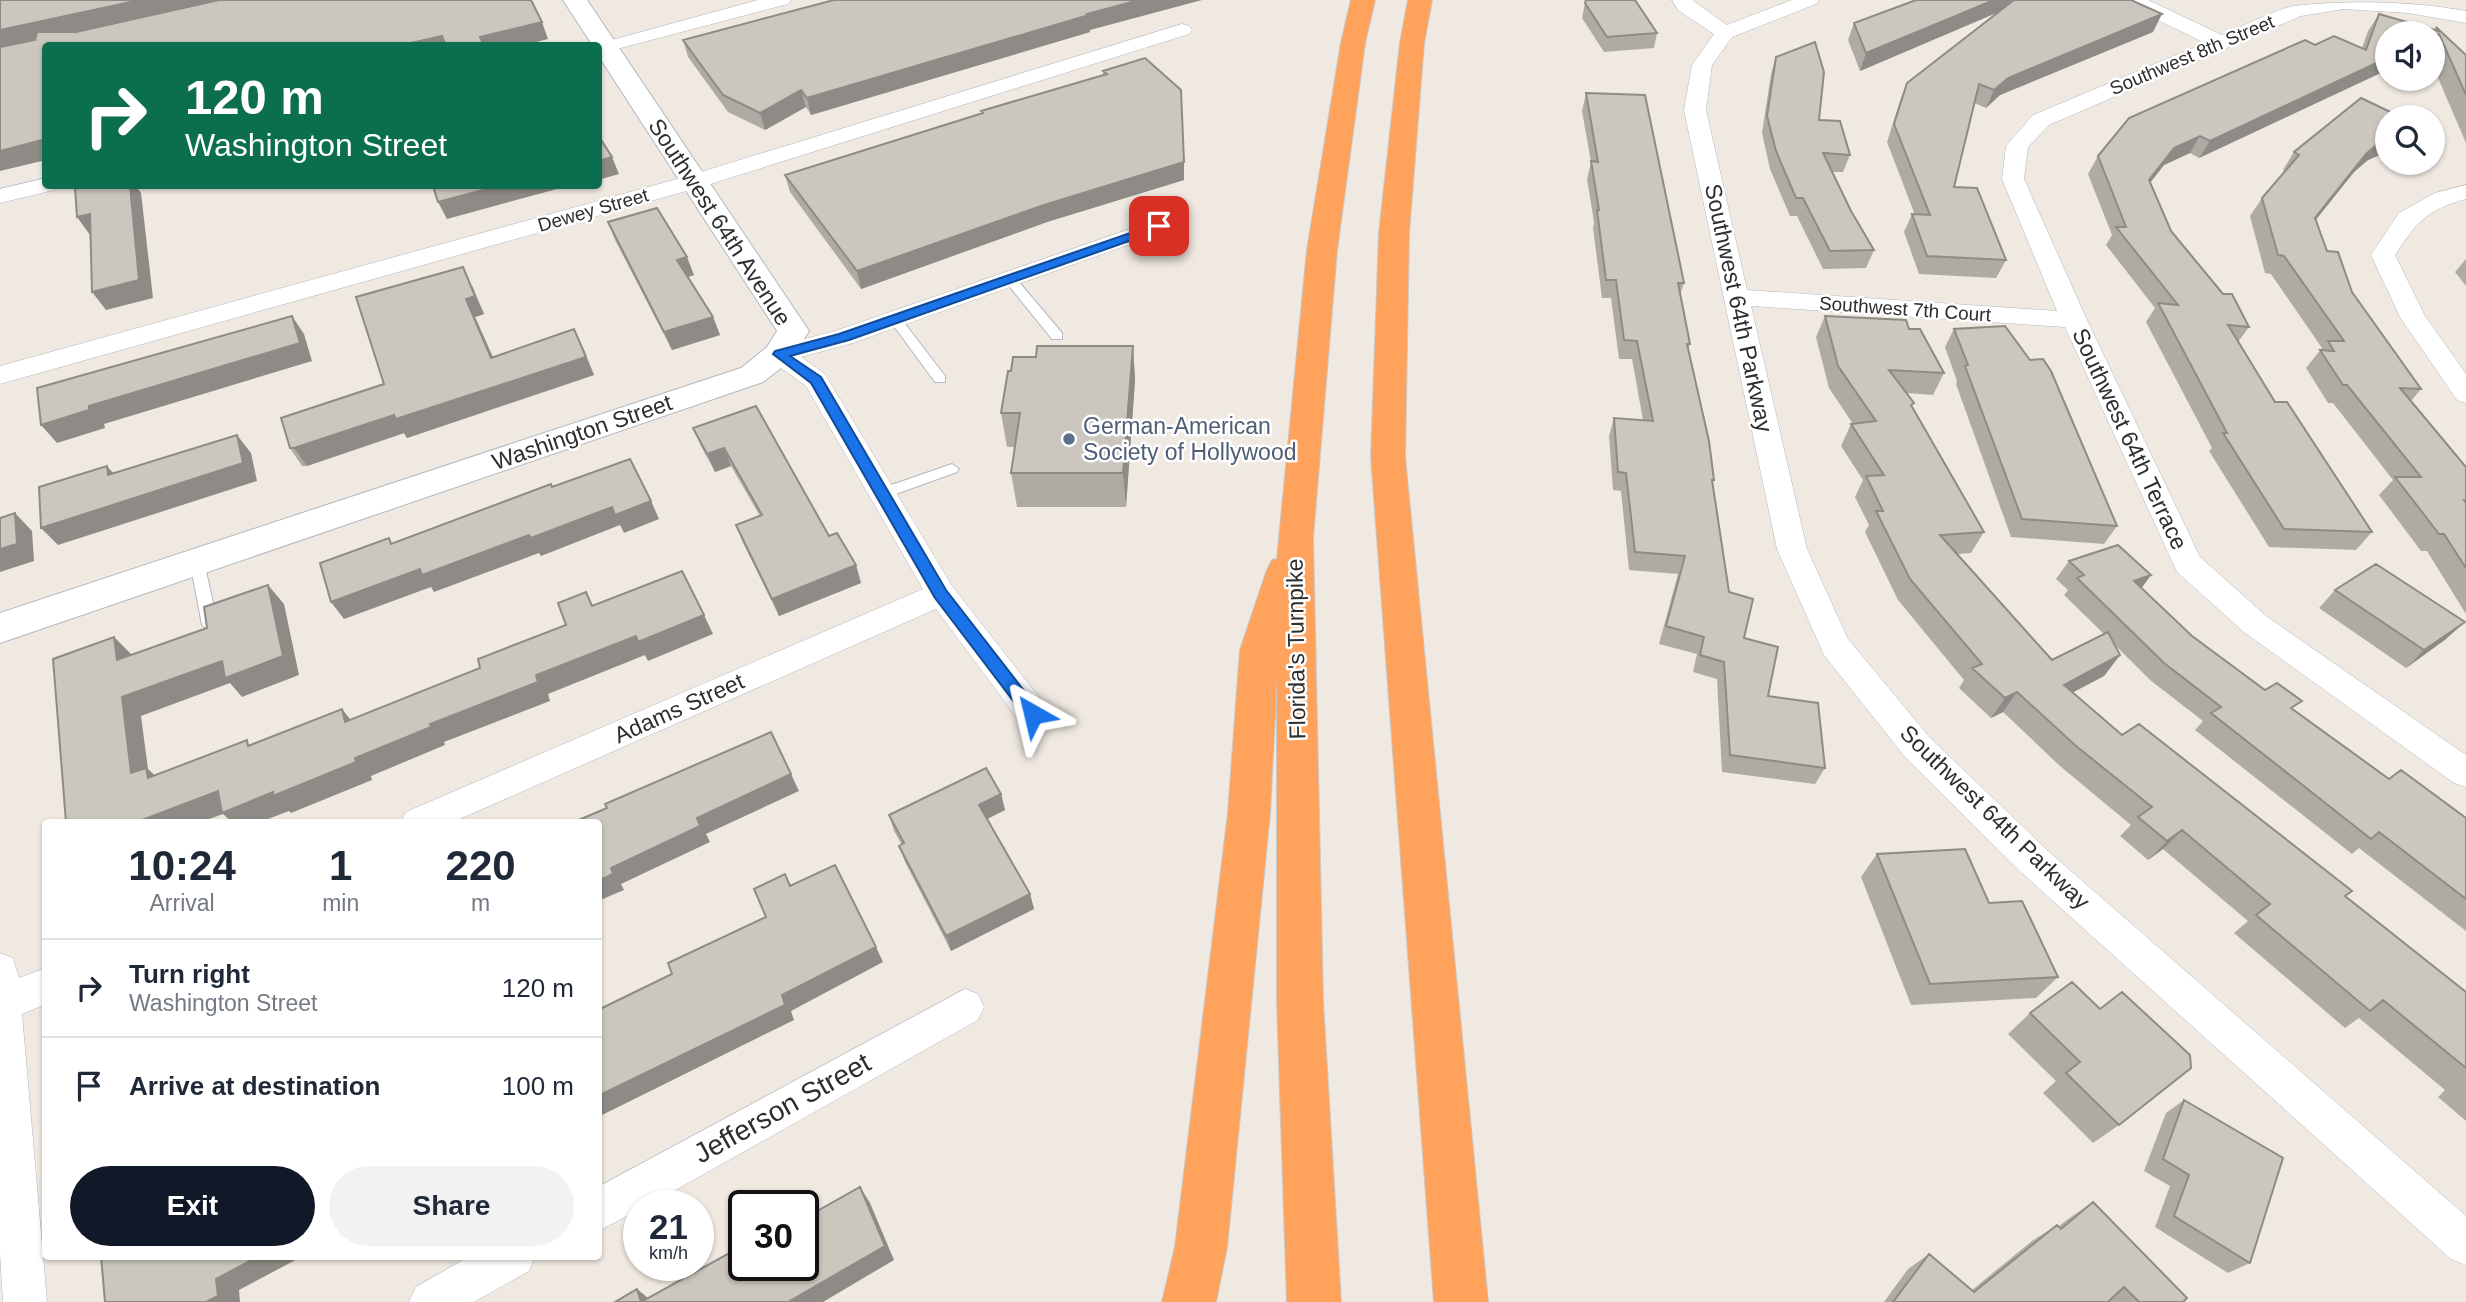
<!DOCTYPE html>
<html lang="en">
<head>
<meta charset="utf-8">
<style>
	:root { --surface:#fff; --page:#f2f2f3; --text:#1f2937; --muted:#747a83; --line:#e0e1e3; --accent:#111827 }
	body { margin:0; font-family:Arial,sans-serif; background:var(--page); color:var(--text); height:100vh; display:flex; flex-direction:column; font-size:26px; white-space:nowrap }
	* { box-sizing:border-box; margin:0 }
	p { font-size:23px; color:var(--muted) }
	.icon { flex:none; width:38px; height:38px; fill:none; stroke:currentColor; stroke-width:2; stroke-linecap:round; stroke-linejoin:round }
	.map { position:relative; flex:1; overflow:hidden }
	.details { position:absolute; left:42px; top:819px; width:560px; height:441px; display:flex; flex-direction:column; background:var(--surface); border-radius:7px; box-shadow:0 2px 5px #0004 }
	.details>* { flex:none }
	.banner { position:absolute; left:42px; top:42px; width:560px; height:147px; border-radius:7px; box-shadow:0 2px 5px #0004; background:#0b6e4f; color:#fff; overflow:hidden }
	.controls { position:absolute; left:2375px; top:21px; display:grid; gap:14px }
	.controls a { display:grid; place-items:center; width:70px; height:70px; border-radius:50%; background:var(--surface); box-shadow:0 2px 5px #0004; font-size:35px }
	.speed { position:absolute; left:623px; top:1190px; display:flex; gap:14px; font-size:35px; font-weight:700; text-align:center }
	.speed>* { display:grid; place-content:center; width:91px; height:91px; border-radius:50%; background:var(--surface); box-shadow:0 2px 5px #0004; line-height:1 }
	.speed small { font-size:18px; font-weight:400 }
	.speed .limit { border:4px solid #111; border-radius:10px; background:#fff; color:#111 }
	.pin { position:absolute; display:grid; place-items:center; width:60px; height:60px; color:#fff; margin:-30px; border-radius:14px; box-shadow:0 4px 10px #0006 }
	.me { position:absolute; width:77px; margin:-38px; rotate:323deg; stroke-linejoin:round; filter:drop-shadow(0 0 5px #0008) }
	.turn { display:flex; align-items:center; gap:24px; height:147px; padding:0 28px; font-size:32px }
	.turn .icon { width:91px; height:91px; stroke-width:2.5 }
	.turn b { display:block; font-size:49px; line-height:60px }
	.eta { display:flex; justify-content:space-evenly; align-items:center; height:119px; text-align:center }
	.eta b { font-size:42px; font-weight:600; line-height:49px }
	.button { display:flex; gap:14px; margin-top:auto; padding:14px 28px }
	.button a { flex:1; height:80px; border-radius:42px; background:var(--accent); color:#fff; font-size:28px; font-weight:600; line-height:80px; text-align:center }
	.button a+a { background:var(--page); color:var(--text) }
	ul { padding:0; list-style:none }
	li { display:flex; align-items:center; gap:21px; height:98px; padding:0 28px; border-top:2px solid var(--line) }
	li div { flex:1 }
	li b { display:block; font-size:26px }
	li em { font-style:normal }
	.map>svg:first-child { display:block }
</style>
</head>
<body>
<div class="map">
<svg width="2466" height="1302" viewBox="0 0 2466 1302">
	<rect width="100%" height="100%" fill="#efe9e1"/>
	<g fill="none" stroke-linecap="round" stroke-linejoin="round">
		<defs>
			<path id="service" d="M1010,275L1014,276L1062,333V339H1052L1006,282L1004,279Z
				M895,315L899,316L945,376V382H935L891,322V316Z
				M952,464L959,469L957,472L882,499L875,494L877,490Z
				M197,557L204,562L218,625L210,631L202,625L190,562Z"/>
			<path id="minor" d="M758,0H791L788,4L598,54V46H590Z
				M1672,0H1692L1727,25L1792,0H1819L1816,4L1732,37L1712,65L1706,110L1747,290L2057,311L2002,179L2006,146L2033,115L2205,43L2125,4L2122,0H2148L2222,35C2245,26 2269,12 2293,6C2349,0 2410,1 2466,11V23L2408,13L2344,9L2301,16L2049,125L2028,147L2024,179L2087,320L2200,557L2266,616L2466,755V787L2454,783L2244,632L2177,572L2065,327L1751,306L1807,549L1848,639L1930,738L2048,851L2466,1216V1265L2451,1259L2022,873L1906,758L1824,655L1777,549L1684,110L1692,65L1714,34L1678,10Z
				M1182,24L1189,26L1192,30L1189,34L704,186L0,384V366L688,176Z
				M46,178V186H57L54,190L0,203V189Z
				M2466,185V199C2427,209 2416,223 2395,255L2425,316L2466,374V403L2457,400L2400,317L2371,255L2399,213L2435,193Z
				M1159,219L1167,221L1171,226L1167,231L853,343L801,357L825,374L952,586L1045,705L1049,714L1045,723L1033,727L1021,723L936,609L453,822H401L406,812L923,589L806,386L770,360L766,354L770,348L835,331Z
				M0,953L13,958L19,978L46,968V1004L22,1014L47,1302H3L0,1253Z
				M965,989L978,994L984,1007L978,1020L647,1206H639V1210L598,1231V1187Z
				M470,1256H535L529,1271L474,1302H409L416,1287Z"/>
			<path id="tertiary" d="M563,0H587L809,331L790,361L763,382L0,643V613L741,368L767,347L777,331L598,55V46H593Z"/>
			<path id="motorway" d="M1351,0H1375L1365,43L1337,250L1313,538L1323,1002L1341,1302H1287L1277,1002V676L1270,813L1227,1247L1216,1302H1162L1175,1247L1228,813L1240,650L1267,570L1272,560L1277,559L1307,250L1341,43Z
				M1408,0H1432L1424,43L1409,233L1405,457L1488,1302H1434L1371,457L1379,233L1400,43Z"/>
		</defs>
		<use href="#service" stroke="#b4b7c1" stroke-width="2"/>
		<use href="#minor" stroke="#b4b7c1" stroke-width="1"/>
		<use href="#tertiary" stroke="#b4b7c1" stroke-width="2"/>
		<use href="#motorway" stroke="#c9c9c9" stroke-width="2"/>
		<use href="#service" fill="#fff" fill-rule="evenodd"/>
		<use href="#minor" fill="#fff" fill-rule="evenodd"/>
		<use href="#tertiary" fill="#fff" fill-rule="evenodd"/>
		<use href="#motorway" fill="#ffa35c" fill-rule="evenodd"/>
	</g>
	<path fill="#afaba4" d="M1916,0L2153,32L2000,95L1986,108L1974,103L1954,187L2006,260L1996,278L1919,274L1904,232L1912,214L1915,215L1887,142L1900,101L1907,83L1999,12L1860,71L1848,40L1854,23Z
		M1585,3L1657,33L1654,48L1604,52L1582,18Z
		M2379,14L2434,30L2436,27L2466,55V143L2432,64V33L2387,70L2199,158L2190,153L2164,165L2150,183L2171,231L2249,327L2238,342L2275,402L2372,532L2356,550L2269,547L2209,451L2212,448L2146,322L2155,308L2106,245L2112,235L2088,174L2098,156L2315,45L2362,48L2368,31Z
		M1090,30V32L811,115L806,107L765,130L728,112L688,57L683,40Z
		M1776,57L1819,120L1850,155L1843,172H1832L1851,211L1874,250L1866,268L1823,269L1797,216H1790L1770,169L1762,133L1771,74Z
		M1145,58L1184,180L1047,222L861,289L790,192L785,175L982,114L981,111L1103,75V71Z
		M1586,93L1684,283L1680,295L1690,344L1688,349L1714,480L1712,484L1729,592L1744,638L1768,696L1825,768L1815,784L1722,772L1717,679L1693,672L1697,654L1659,644L1678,574L1629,570L1621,491L1613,490L1609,436L1614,418L1643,420L1632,359H1619L1611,298H1602L1593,228L1594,222L1587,179L1591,162L1582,111Z
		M2387,117V152L2368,160L2354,172L2316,219L2327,251L2352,292L2421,389L2411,401L2466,467V614L2427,551H2421L2379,495L2393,480L2333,403H2328L2306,368L2322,348L2271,274L2265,273L2250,216L2262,198L2285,171L2283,170L2294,152Z
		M608,222L694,275L688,277L713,317L720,335L672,350L615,240Z
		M2466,259V286L2455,272Z
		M472,285L484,314L475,317L493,357L583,347L594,375L407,438L404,433L307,466H302L290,448L384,384Z
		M1825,316L1909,329L1944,373L1933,395L1906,393L1914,403L1912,406L1984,532L1971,553L1957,554L2052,660L2104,634L2064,595L2068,590L2056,579L2069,561L2141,588L2192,636L2265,690L2293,710L2389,779L2466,818V931L2359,848L2352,854L2195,730L2203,721L2150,680L2115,645L2120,655L2104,676L2073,692L2122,735L2345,896L2466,992V1121L2438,1097L2445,1090L2359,1018L2345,1028L2234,933L2248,921L2163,849L2148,860L2120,836L2131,825L2060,766L2003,712L1991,718L1959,688L1964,680L1898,600L1865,532L1869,525L1855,497L1863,480L1841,446L1851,424H1853L1829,388L1816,337Z
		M1954,329L2030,360L2117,526L2104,544L2011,537L1956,384L1957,381L1945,347Z
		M1133,346L1135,380L1126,507H1017L1011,473L1015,447H1007L1001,413L1011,371L1036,357Z
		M756,406L829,536L856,565L861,583L779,616L743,543L736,525L760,516L731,466L715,472L701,446L693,428Z
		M2335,590L2446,639L2406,668L2319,608Z
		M1001,794L1005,810L987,819L1030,894L1034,909L951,951L905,862L899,846L902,845L894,831L889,815Z
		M1877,854L1989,903L2058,977L2036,998L1911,1005L1861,877Z
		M2072,982L2119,1125L2093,1143L2043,1093L2056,1081L2008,1034L2030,1013Z
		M2184,1100L2250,1263L2228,1273L2155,1227L2170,1186L2144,1171L2166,1113Z
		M2093,1202L2183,1302H1884L1908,1269L1929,1254L1972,1290L2032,1241L2057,1225L2058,1227L2068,1219Z"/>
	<path fill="#8e8b86" d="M140,0H225L0,50V30Z
		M1139,0H1202L1090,30V32L811,115L807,98L1087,14Z
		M1994,0H2019L2017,4L1860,71L1866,53Z
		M2162,14L2153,32L2000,95L1986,108L1994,90L2008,78Z
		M542,22L548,39L521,46H484L480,37Z
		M2439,34L2432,43V37Z
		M442,36L446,46H398Z
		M2387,58V70L2199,158L2210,141Z
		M801,90L806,107L765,130L760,113Z
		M2200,136L2190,153L2164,165L2138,198L2149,180L2174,148Z
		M46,139V160L0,171V151Z
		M2387,140V152L2368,160L2354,172L2303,236L2315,218L2366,154L2380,142Z
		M612,157L619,174L598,180V161Z
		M1184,162V180L1047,222L861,289L857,271L1044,205Z
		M130,186H136L141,193L153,298L106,310L92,292Z
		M498,186H568L447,219L438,202Z
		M90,214V235L77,217Z
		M687,257L694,275L684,278L677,260Z
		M463,267L484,314L475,317L501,376L491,358L466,299Z
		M292,316L304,334L312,361L104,424L105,428L57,443L41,425L89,406Z
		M713,317L720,335L672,350L664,332Z
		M574,329L594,375L407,438L404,433L307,466L294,448Z
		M1133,346L1135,380L1126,507L1123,473Z
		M237,435L251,453L257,481L58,545L41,528Z
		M724,448L731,466L715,472L707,454Z
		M107,466L123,484L108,475Z
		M651,501L659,519L624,533L620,525L541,556L539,553L434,592L431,587L344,619L331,602L420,569L612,507Z
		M15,513L32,531L34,561L0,572V549Z
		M856,565L861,583L779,616L772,599Z
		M2151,575L2138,593L2134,581Z
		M268,585L284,604L299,675L242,697L230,683L141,716L148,769L165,785L131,773L122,697Z
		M704,615L713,634L648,661L645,655L548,694L550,701L444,742L445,745L371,776L372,780L291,813L289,811L260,822H232L223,814L201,822H137L218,791L355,758L536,675L636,636Z
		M2465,622L2446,639L2406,668L2424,650Z
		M114,637L133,656L117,660Z
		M2120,655L2104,676L2049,705L2064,685Z
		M2017,692L2003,712L1991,718L2005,698Z
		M342,709L357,728L345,722Z
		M791,774L799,791L706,834L710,842L621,884L624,890L598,901V881L611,868L697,818Z
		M1001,794L1005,810L983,821L979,805Z
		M2182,830L2163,849L2148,860L2167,841Z
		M1030,894L1034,909L951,951L946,936Z
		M876,947L883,962L791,1011L794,1020L598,1117V1096L782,995Z
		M860,1187L870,1203L894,1260L823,1302H788Z
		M259,1256H303L239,1290L240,1302H206L216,1279Z
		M637,1289L653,1302H641Z"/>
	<path fill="#cbc7bf" stroke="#8e8b86" stroke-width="2" d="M0,0H140L0,30Z
		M219,0H531L542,22L480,37L484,46H446L442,36L398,46H46V139L0,151V47L35,40L37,32H76Z
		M834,0H1139L1087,14L1089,15L807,98L801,90L760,113L723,95L683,40Z
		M1586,0H1635L1657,33L1607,37L1585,3Z
		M1916,0H1994L1866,53L1854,23Z
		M2014,0H2131L2162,14L2008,78L1994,90L1979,84L1954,187L1977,188L2006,260L1927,256L1912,214L1930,215L1894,124L1907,83Z
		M2379,14L2438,31L2436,27L2466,55V95L2439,34L2432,37V33H2387V58L2210,141L2200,136L2174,148L2149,180L2171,231L2223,294H2232L2249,327L2228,325L2275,402H2287L2372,532L2284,529L2223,433H2227L2158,303L2178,305L2116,227H2126L2098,156L2129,118L2305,40L2315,45L2334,36L2366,50Z
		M1815,42L1824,72L1819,120L1840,121L1850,155L1823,153L1851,211L1874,250L1830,251L1803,198H1796L1776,151L1767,116L1776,57Z
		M1145,58L1181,90L1184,162L1044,205L857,271L785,175L983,113L981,111L1107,74L1103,71Z
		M1586,93L1645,95L1684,283H1678L1690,344H1687L1709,441L1714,480H1712L1729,592L1753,599L1744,638L1778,647L1768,696L1818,703L1825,768L1730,755L1724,662L1700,655L1704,637L1666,626L1685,556L1635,552L1626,473L1618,472L1614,418L1653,421L1637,341L1624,340L1616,280H1606L1597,210H1599L1591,161L1598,162Z
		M2361,98L2401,117H2387V140L2380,142L2366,154L2315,218L2327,251L2338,252L2352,292L2421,389L2400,388L2466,467V500H2464L2466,503V568L2444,534H2439L2395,477H2421L2347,385H2343L2320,350L2334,351L2328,341H2344L2284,256L2278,255L2262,198L2299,155L2294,152Z
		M598,135L612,157L598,161Z
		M86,186H130L139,280L92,292L90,214L77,217L75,188Z
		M433,186H498L438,202Z
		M657,208L687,257L677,260L713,317L664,332L608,222Z
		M463,267L475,296L466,299L491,358L574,329L586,357L396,419L394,415L294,448H290L281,418L384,384L356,297Z
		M292,316L300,343L89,406V410L41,425L37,388Z
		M1825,316L1906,320L1909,329H1920L1944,373L1889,370L1914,403L1911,405L1984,532L1940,535L2052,660L2108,632L2120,655L2064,685L2122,735L2139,724L2352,891L2345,896L2466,992V1068L2383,1000L2370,1011L2256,915L2270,904L2182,830L2167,841L2138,817L2152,807L2076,746L2017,692L2005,698L1972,668L1982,664L1910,579L1876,511H1883L1866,476L1884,475L1851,424L1876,421L1838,366Z
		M2005,326L2030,360L2043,359L2051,371L2117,526L2022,519L1965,366L1968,365L1954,329Z
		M1037,346H1133L1123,473H1011L1020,413H1001L1008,371H1011L1013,357H1036Z
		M756,406L829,536L837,533L856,565L772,599L736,525L762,515L724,448L707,454L693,428Z
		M237,435L243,463L41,528L39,487L107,466L108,475Z
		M630,459L651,501L615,515L612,507L531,538L529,535L422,575L420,569L331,602L320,563L389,538L391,544L551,484L552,487Z
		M15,513L17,544L0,549V518Z
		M2118,545L2151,575L2134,581L2192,636L2265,690L2277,683L2302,701L2291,708L2389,779L2401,770L2466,818V899L2379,832L2371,839L2211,713L2221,707L2164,663L2077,578L2084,575L2069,561Z
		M2376,564L2465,622L2424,650L2335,590Z
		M682,571L704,615L638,642L636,636L536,675L538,682L430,724L431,727L355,758L356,762L273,796V792L222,813L218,791L137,822H66L53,659L114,637L117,660L207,628L204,607L268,585L283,656L225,678L222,661L122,697L131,773L146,768L148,778L247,740L248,746L342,709L345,722L480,668L478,659L566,625L558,603L586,592L592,606Z
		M771,732L791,774L697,818L700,826L611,868L613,874L598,881V822H574L607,808L605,804Z
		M986,768L1001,794L979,805L1030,894L946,936L899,846L904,843L889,815Z
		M1965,849L1989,903L2022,901L2058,977L1930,984L1877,854Z
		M835,865L876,947L782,995L785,1005L598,1096V1010L672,974L668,963L766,917L754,889L785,874L790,886Z
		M2072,982L2100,1009L2122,992L2190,1055L2191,1068L2119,1125L2066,1073L2080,1062L2030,1013Z
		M2184,1100L2283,1158L2250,1263L2174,1216L2189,1175L2163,1159Z
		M860,1187L885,1246L788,1302H641L744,1245V1265H803V1219Z
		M2093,1202L2187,1298L2183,1302H2139L2124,1287L2108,1302H1893L1929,1254L1974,1292L2057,1225L2061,1229Z
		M101,1256H259L216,1279L218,1296L206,1302H105Z
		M637,1289L641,1302H615Z"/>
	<path fill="#1a73e8" stroke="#114b97" stroke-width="2" d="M1159,223L1163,224V229L849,340L790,356L821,377L946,590L1039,710L1041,714L1039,719H1027L935,598L811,383L773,354L775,351L839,334Z"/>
	<circle fill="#5c6f8a" stroke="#fff" stroke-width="2.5" cx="1069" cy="439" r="7"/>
	<g text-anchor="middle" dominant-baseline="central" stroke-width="5" stroke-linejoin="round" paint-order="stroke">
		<g font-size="19" fill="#2e2e2e" stroke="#fff">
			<text transform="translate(2192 55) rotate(-23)">Southwest 8th Street</text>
			<text transform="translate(593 210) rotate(-16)">Dewey Street</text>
			<text transform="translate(1905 309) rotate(4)">Southwest 7th Court</text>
		</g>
		<g font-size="23" fill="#2e2e2e" stroke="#fff">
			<text transform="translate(720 222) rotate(57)">Southwest 64th Avenue</text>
			<text transform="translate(1739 308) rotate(78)">Southwest 64th Parkway</text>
			<text transform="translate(582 432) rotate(-19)">Washington Street</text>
			<text transform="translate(2130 439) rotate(65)">Southwest 64th Terrace</text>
			<text transform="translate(1296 649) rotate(-91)">Florida's Turnpike</text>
			<text transform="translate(679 708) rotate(-24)">Adams Street</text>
			<text transform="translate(1995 817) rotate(44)">Southwest 64th Parkway</text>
		</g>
		<g font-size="23" fill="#4e5e75" stroke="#fff" text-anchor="start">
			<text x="1083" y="426">German-American<tspan x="1083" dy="26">Society of Hollywood</tspan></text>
		</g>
		<g font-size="28" fill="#2e2e2e" stroke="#fff">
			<text transform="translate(782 1108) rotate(-29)">Jefferson Street</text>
		</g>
	</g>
</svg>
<div class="controls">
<a><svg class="icon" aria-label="sound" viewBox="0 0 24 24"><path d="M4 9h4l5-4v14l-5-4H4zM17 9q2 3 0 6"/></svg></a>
<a><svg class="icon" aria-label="search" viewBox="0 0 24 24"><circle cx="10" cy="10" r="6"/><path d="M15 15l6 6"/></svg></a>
</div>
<div class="speed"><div>21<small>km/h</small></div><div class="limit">30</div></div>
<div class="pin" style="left:1159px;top:226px;background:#d93025"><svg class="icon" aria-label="arrive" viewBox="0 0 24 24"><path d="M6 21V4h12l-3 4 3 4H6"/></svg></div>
<svg class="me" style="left:1033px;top:714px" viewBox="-20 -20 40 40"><path d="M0-17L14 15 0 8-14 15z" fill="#1a73e8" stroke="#fff" stroke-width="4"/></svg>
<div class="banner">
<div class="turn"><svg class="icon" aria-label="right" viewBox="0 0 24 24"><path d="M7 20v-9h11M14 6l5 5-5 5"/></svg><div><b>120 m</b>Washington Street</div></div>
</div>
<section class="details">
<div class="eta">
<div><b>10:24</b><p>Arrival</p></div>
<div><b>1</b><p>min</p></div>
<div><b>220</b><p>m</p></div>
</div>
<ul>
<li><svg class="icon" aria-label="right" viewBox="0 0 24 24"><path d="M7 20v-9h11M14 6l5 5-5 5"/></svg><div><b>Turn right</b><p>Washington Street</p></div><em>120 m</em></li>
<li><svg class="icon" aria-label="arrive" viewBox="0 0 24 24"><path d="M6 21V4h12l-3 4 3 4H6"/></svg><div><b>Arrive at destination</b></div><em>100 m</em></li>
</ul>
<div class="button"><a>Exit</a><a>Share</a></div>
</section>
</div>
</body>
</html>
